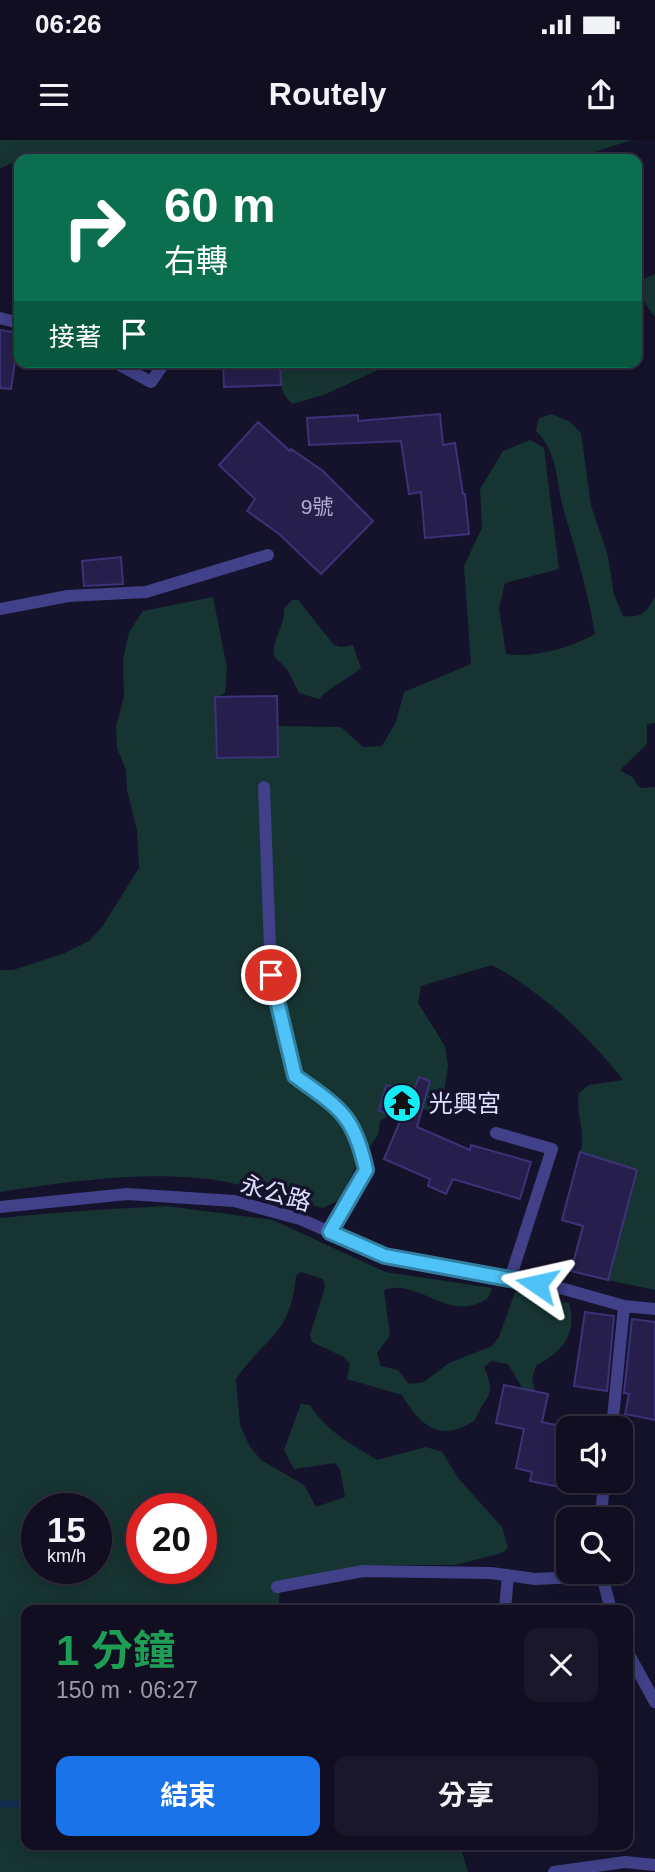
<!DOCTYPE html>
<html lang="zh-TW">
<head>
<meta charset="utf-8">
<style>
	:root { --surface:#100e20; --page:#191729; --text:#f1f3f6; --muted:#9c9ca5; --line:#302e3e; --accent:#1a73e8 }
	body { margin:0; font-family:Helvetica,"Noto Sans TC",sans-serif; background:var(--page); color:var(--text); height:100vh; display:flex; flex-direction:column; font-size:26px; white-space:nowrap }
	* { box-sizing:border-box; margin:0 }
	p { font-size:23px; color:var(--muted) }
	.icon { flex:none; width:38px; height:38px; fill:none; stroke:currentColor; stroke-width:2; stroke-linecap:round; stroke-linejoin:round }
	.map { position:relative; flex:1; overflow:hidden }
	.side { position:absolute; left:21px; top:1465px; width:612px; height:245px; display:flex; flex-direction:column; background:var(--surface); border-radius:14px; box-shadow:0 4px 18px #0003,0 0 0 2px var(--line) }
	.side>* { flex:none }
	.hud { position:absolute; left:14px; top:14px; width:628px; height:214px; border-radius:14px; box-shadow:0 4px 18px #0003,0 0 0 2px var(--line); background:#0b6e4f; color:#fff; overflow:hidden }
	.buttons { position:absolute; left:556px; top:1276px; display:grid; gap:14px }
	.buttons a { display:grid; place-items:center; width:77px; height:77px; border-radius:14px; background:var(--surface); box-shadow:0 4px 18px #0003,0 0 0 2px var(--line); font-size:35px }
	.speed { position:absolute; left:21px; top:1353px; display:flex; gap:14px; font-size:35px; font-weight:700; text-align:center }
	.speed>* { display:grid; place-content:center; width:91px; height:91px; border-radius:50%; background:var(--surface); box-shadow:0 4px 18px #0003,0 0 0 2px var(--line); line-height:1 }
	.speed small { font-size:18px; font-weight:400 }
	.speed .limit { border:10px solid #d22; background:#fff; color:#111 }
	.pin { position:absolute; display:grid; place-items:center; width:60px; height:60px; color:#fff; margin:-30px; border:4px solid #fff; border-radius:50%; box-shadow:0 2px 7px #0007 }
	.me { position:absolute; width:77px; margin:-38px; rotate:281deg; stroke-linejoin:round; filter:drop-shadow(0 0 5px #0008) }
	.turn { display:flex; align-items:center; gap:24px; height:147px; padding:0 35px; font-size:32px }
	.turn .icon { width:91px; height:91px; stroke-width:2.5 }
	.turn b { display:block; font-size:49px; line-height:60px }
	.then { display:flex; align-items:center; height:66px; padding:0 35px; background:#0003; gap:14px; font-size:26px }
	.round { display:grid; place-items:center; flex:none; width:74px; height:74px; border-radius:14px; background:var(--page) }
	.head { display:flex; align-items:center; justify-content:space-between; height:119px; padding:0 35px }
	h1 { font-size:42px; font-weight:700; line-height:52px; color:#1e9e55 }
	.action { display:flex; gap:14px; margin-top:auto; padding:14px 35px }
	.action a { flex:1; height:80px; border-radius:14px; background:var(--accent); color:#fff; font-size:28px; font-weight:700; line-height:80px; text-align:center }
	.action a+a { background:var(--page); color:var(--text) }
	.status { display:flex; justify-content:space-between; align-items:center; height:49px; padding:0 35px; background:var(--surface); direction:ltr }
	.status svg { height:19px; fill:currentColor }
	header { display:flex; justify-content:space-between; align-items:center; height:91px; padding:0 35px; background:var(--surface); font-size:32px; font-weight:700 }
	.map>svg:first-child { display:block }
</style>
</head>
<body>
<div class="status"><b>06:26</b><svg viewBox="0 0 49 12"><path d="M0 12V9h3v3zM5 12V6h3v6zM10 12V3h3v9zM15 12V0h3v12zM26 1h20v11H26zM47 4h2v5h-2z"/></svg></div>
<header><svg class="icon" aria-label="menu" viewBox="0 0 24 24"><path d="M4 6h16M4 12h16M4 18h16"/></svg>Routely<svg class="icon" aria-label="share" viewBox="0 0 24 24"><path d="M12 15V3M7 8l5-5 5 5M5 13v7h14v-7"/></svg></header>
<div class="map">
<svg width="655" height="1732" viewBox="0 0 655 1732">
	<rect width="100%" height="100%" fill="#15132b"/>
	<path fill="#163532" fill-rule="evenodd" d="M0,0H632L572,19H19L0,29Z
		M655,134V176H654L640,156L637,142Z
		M280,222H395L326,254L292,264C279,252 280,239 280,222Z
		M552,274L570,282L581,293L591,366L608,416L614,455L623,476C642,478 647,473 655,456V583L647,584V604L620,630L632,637L640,648L655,647V1150L608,1140L637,1030L580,1012C587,992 575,974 579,953L589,945L623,940C588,895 542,852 492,825L421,846L418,863L445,906L448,926L442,966L434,972L408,965L380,981L378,995L356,1026L340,1060L323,1068C281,1058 240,1041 198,1038C133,1032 64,1042 0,1052V830H13L65,813L89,801L102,787L139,728L137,690L127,650L126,630L117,608L116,587L124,556L123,520L129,492L143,471L213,457L227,528L225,553L215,558L217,618L278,617V586L341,587L363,607L382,606L396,582L404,552L471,524L464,426L482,388L480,349L503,311L530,300L544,308L559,429L505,443L499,468L506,514C534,518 571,508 595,494C588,451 575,409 563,367C556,340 558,312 536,291L539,278Z
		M292,460H298L334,505L341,507L353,505L361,528C347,540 331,545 319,559L299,553L287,529L274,516C272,497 285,488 284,469Z
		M166,1066L273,1080L385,1132L492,1148L488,1158C450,1185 418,1137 384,1150L390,1195L377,1213L381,1226L398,1230L409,1244L424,1242L449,1223L492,1206L499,1197L515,1152L569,1163C578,1195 561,1212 536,1226L532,1239L535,1251L523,1249L508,1224L491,1221L484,1227C497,1258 487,1252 475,1280C440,1304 420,1285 402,1255L347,1239L350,1224L344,1217L312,1202L310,1195L325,1147L323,1139L301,1132L296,1136C290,1197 266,1195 236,1239L240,1285L250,1307L261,1320L304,1345L316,1367L345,1357L340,1329L335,1323L294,1329L284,1310L301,1264L310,1265C327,1292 350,1303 377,1320L426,1307L442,1312L458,1338L502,1387L508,1408L502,1413L455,1425H367L281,1441L278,1470H26V1704L460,1705L468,1732H0V1078C56,1072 110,1069 166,1066ZM37,1368H96V1428H37ZM142,1368H201V1428H142Z"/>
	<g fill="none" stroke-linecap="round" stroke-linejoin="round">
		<path stroke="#122d50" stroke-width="7" d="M0,1664H26"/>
	</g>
	<path fill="#261f4c" stroke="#3c3277" stroke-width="2" d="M0,190L19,193L11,249L0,248Z
		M223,222H280L281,245L224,247Z
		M440,274L443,305L455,303L463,354H465L469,394L425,398L421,352L409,354L401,301L309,305L307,278L358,275V281Z
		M258,282L290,311L291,309L323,331L373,381L321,434L278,393L247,371L255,359L219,325Z
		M121,417L123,444L84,446L82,421Z
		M277,556L278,617L217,618L215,557Z
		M419,937L430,941L417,987L470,1010L471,1005L531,1022L520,1059L453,1039L446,1054L428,1046L430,1039L384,1019L402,977L379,971L386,945L413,952Z
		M580,1012L637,1030L608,1140L571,1131L583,1086L562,1080Z
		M585,1172L614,1176L607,1251L574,1246Z
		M632,1179L655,1182V1280L625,1274L629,1254L624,1253Z
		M504,1245L548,1254L542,1282L569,1288V1349L530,1341L532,1332L516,1328L524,1289L496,1283Z"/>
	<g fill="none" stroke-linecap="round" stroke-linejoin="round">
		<path stroke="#404188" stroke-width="12" d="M0,178L19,183
			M114,222L151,242L165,222
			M0,469L68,456L146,452L268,415
			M264,647L271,835L295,935C339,968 354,974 366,1030L330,1092
			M496,993L552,1009L510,1139
			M0,1067L127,1054L234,1061L300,1079L385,1116L564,1149L624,1166L655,1169
			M612,1288L624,1166
			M601,1379L604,1340
			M601,1432L611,1470
			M277,1447L363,1431L491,1433L535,1439L601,1436
			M505,1470L508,1435
			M628,1513L655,1562
			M554,1732L625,1722L655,1725"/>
	</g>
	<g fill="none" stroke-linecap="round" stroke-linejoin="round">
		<defs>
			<path id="route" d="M271,835L295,936C339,968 354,974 366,1030L330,1092L385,1116L537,1144"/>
		</defs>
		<use href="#route" stroke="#337fa1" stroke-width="18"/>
		<use href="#route" stroke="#4fc3f7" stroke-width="12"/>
	</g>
	<defs>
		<symbol id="temple-disc" viewBox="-11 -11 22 22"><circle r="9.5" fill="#13ebf5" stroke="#15132b"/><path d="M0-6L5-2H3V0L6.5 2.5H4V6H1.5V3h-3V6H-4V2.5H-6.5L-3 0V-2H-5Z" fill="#111"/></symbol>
	</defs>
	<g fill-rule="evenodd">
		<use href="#temple-disc" x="380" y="941" width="44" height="44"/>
	</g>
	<g text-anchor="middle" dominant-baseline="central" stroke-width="7" stroke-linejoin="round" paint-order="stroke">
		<g font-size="21" fill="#b2aed2">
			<text x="317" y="366">9號</text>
		</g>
		<g font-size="24" fill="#e0defe" stroke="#15132b" text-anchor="start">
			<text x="429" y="963">光興宮</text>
		</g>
		<g font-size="24" fill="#e0defe" stroke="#15132b">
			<text transform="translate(276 1053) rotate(16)">永公路</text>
		</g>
	</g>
</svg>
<div class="buttons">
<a><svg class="icon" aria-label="sound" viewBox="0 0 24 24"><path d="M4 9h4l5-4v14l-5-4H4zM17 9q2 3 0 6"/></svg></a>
<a><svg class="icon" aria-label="search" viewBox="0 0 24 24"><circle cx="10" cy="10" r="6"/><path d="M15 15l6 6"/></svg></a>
</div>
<div class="speed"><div>15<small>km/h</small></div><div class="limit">20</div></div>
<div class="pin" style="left:271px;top:835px;background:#d93025"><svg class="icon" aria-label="arrive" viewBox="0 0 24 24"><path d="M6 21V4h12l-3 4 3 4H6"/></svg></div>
<svg class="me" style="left:537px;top:1144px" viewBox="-20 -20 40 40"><path d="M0-17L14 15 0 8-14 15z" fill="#4fc3f7" stroke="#fff" stroke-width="4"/></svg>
<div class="hud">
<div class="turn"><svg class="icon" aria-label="right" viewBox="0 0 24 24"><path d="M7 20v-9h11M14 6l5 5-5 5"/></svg><div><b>60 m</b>右轉</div></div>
<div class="then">接著<svg class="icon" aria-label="arrive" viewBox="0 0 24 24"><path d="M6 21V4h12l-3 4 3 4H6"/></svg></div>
</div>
<section class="side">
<div class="head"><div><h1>1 分鐘</h1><p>150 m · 06:27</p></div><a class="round"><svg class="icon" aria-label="close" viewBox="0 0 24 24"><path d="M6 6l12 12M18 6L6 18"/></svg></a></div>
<div class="action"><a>結束</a><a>分享</a></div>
</section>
</div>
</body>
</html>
